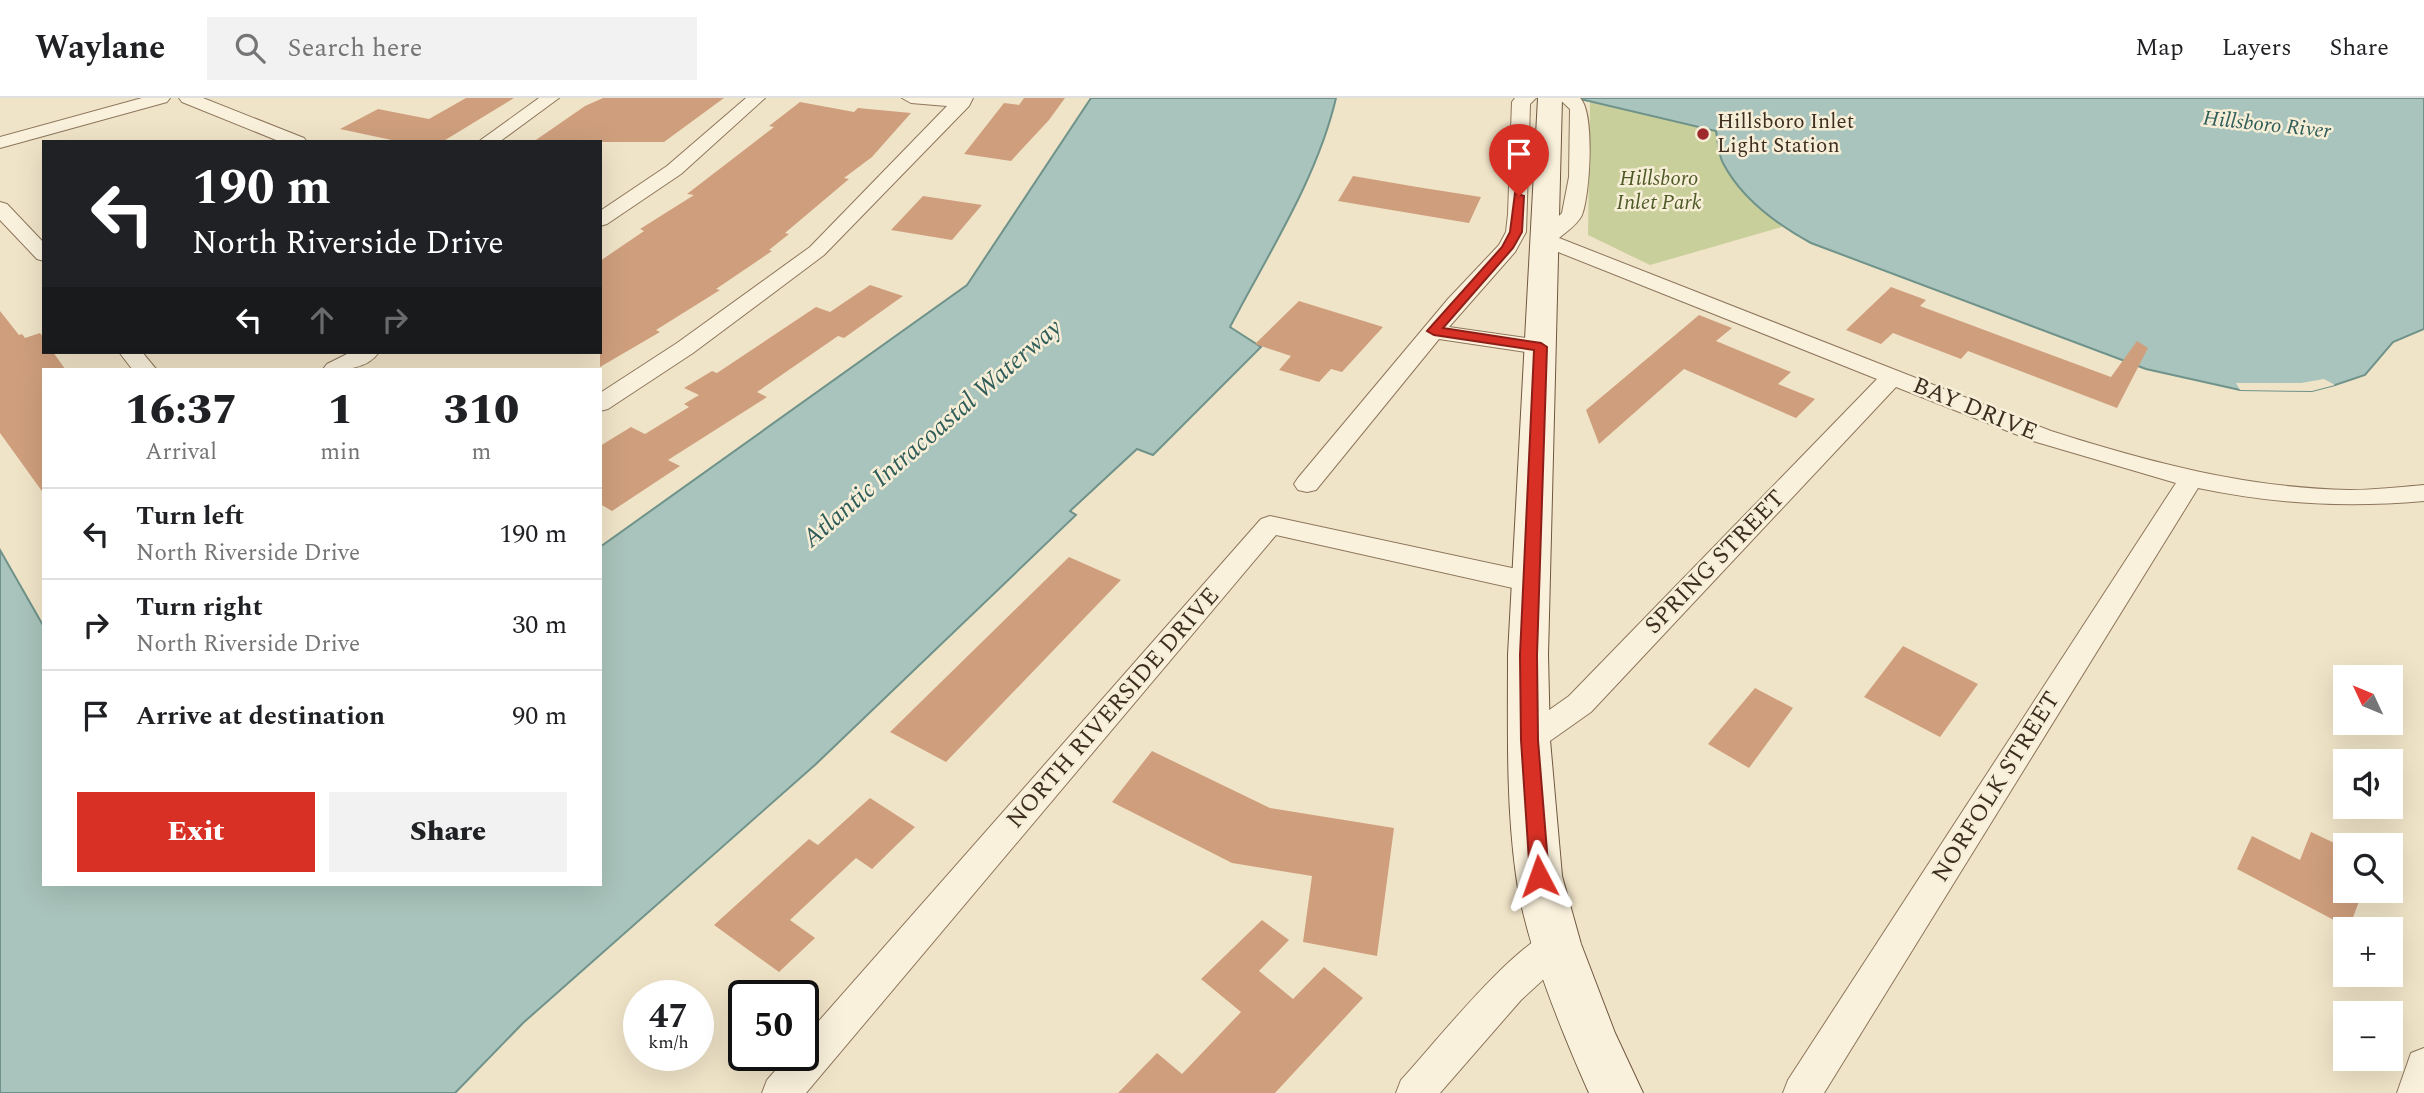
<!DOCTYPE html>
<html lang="en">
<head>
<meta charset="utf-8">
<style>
	:root { --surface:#fff; --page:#f2f2f2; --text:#202124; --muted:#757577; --line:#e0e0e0; --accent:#d93025 }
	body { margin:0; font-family:Spectral,serif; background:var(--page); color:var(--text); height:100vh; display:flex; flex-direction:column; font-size:26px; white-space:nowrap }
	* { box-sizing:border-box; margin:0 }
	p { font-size:23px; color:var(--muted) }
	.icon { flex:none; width:38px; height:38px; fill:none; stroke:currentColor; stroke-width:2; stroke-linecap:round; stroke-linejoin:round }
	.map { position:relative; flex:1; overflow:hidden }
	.side { position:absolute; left:42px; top:270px; width:560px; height:518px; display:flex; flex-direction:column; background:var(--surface); border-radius:0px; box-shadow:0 7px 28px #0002 }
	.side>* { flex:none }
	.guide { position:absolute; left:42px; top:42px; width:560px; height:214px; border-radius:0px; box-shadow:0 7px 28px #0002; background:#202124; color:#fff; overflow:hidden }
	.needle { width:46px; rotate:314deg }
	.buttons { position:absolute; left:2333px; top:567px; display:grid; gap:14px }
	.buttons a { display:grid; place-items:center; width:70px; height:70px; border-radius:0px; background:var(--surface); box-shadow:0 7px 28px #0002; font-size:35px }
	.speed { position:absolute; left:623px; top:882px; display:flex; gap:14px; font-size:35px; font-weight:700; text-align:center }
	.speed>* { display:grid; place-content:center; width:91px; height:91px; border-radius:50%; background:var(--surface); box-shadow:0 7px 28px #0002; line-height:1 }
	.speed small { font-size:18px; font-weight:400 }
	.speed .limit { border:4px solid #111; border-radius:10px; background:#fff; color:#111 }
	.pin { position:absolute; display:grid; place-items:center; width:60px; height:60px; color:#fff; margin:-72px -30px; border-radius:50% 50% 50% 0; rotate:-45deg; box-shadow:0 0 7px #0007 }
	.pin .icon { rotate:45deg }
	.me { position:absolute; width:77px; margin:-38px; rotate:356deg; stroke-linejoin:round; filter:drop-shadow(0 0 5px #0008) }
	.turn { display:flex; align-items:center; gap:24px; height:147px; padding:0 35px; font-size:32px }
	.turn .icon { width:91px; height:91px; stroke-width:2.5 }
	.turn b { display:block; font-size:49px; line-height:60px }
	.lanes { display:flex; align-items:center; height:66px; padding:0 35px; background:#0003; justify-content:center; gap:35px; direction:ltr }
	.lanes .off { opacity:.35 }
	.eta { display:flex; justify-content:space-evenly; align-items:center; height:119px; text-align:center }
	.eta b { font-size:42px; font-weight:800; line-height:49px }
	.cta { display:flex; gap:14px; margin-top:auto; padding:14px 35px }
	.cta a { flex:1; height:80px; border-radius:0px; background:var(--accent); color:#fff; font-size:28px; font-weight:800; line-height:80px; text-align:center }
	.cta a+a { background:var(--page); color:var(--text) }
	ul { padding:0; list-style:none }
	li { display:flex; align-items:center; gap:21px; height:91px; padding:0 35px; border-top:2px solid var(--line) }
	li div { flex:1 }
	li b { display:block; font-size:26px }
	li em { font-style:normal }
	header { display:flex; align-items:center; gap:42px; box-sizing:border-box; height:98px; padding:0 35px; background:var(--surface); border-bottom:2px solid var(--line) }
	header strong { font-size:33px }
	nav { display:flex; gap:38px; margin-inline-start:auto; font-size:24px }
	.search { width:490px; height:63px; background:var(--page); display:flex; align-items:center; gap:18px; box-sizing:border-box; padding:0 24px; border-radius:0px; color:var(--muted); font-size:26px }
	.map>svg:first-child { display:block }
</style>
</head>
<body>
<header>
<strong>Waylane</strong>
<div class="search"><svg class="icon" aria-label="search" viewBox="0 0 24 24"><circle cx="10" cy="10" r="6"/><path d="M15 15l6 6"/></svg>Search here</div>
<nav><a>Map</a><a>Layers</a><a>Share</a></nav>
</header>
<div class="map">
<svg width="2424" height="995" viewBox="0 0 2424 995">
	<rect width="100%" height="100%" fill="#f0e4c8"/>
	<path fill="#c9cf9b" d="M1590,4L1717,33L1722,64L1745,95L1782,129L1650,167L1588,137Z"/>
	<path fill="#a9c4bc" stroke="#6f938a" stroke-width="2" d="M1091,0H1336C1317,81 1268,156 1230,229L1261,249L1153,357L1137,351L1070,413L1076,417L816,666L523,925L455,995H0V452L44,529V786H600V449L967,187Z
		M1576,0H2424V231L2393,244L2365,277L2335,287L2312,293L2240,292L2146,271L1811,145C1778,127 1741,100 1723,65C1718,56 1718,43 1716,33Z"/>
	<path fill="#f0e4c8" d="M2324,281L2335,287L2312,293L2240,292L2236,285H2301Z"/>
	<path fill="#cf9f7d" d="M466,0H514L442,44H401L340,31L378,11L429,21Z
		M603,0H724L664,44H533L585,8Z
		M1024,0H1065L1049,22L1011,63L964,56L1004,5L1019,7Z
		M800,4L854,14L858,10L911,15L872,59L844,80L849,81L785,135L789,136L769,152L772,153L716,191L720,192L656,232L660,234L600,269V163L644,133L640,131L694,97L687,96L774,29L769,28Z
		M1353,78L1417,89L1481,99L1469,125L1338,103Z
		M923,98L982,107L952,142L891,132Z
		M870,187L903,198L844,240L838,238L757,294L767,299L668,362L680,368L612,413L600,406V348L631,329L645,336L689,309L684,306L699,297L684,290L712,273L717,275L816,209L830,214Z
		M1891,189L1926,202L1920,208L2111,279L2137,243L2148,250L2117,310L1968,253L1961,261L1893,235L1881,246L1846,232Z
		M1299,203L1383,229L1342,274L1331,271L1319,284L1279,272L1291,258L1255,246Z
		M0,213L19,237L22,236L25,240L40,235L44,240V254H53L65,271H44V396L0,335Z
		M1699,217L1732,230L1716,243L1791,274L1778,286L1815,301L1796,320L1684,271L1599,346L1586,312Z
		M1069,459L1121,482L946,664L890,634Z
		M1903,548L1978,586L1940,639L1864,599Z
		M1755,590L1793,610L1749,670L1708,646Z
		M1152,653L1270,710L1394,730L1377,858L1303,844L1312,778L1232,765L1112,704Z
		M870,700L915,729L872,771L856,760L790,822L815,840L779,874L714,827L809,741L818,747Z
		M2311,734L2345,750V793H2363L2349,830L2237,771L2252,738L2300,762Z
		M1262,822L1289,842L1259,873L1293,901L1324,869L1363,900L1275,995H1118L1157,955L1182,976L1241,914L1201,881Z"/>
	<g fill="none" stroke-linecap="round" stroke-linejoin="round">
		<defs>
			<path id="street" d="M142,0H170L167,4L0,50V39Z
				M179,0H203L304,40L307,44H281L182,4Z
				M539,0H559L499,44H478Z
				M746,0H765L681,76L607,126L600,128V113L667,68Z
				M902,0H973L969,8L824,157L693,255L608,311L600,313V295L677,245L810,149L947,8L911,5Z
				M1515,0H1536L1530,6L1526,134L1515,154L1449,229L1540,242L1548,244L1551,249L1548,254L1540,256L1439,241L1316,392L1307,394L1298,392L1294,386L1298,380L1448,201L1499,147L1506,134L1508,116L1512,4Z
				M1558,0H1580C1595,14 1590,97 1582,117C1578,126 1566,134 1559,140L2051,333C2148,364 2246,390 2349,392C2374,392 2399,389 2424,387V403C2345,410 2276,406 2198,390L1824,995H1783L1788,982L2176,385L2033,343L1896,289L1591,614L1540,650L1529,654L1518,650L1513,642L1518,634L1569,598L1877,281L1538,146L1535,142L1538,138L1562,115L1569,79L1570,11Z
				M0,104L7,106L44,145V163L37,161L0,122Z
				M119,254H142L156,271H132Z
				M351,254H379C367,272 343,272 323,271L327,266Z
				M1270,418L1531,474L1541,477L1545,484L1541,491L1531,494L1276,437L806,995H762L767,982L789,957H803V941L1261,421Z
				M1557,830L1570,835L1575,846L1570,857L1521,902L1440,995H1396L1401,982C1436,944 1512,847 1557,830Z
				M2424,950V995H2397L2411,955Z"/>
			<path id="secondary" d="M1538,0H1562L1548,557L1550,642L1562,778L1581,846L1615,935L1643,995H1589C1561,932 1525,845 1516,777C1506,705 1508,630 1508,557Z"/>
		</defs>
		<use href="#street" stroke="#8d765c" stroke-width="2"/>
		<use href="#secondary" stroke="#6f573f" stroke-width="2"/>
		<use href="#street" fill="#faf1dc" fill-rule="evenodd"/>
		<use href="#secondary" fill="#faf1dc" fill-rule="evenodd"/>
	</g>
	<path fill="#d93025" stroke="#8d1f18" stroke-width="2" d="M1515,95L1524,98L1522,134L1513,150L1443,230L1541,245L1547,249L1537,557L1538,642L1549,778L1546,784L1539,786L1533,784L1530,778L1521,642L1520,557L1534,252L1434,237L1427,233L1502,149L1510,134Z"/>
	<circle fill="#9e2a2b" stroke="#f7eed8" stroke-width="2.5" cx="1703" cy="36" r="7"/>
	<g text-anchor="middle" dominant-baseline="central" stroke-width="5" stroke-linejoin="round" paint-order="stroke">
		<g font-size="21" fill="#3d2e20" stroke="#f7eed8" text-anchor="start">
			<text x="1717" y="24">Hillsboro Inlet<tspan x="1717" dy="24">Light Station</tspan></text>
		</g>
		<g font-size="21" font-style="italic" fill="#2f5d5a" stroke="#f7eed8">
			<text transform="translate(2267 27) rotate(6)">Hillsboro River</text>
		</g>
		<g font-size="21" font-style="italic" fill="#4d5a26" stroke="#f7eed8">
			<text x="1659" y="81">Hillsboro<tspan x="1659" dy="24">Inlet Park</tspan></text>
		</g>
		<g font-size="24" fill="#3d2e20" stroke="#f7eed8">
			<text transform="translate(1975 311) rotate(22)">BAY DRIVE</text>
			<text transform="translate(1715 464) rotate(-46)">SPRING STREET</text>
			<text transform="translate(1113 610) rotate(-49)">NORTH RIVERSIDE DRIVE</text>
			<text transform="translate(1996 689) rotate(-58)">NORFOLK STREET</text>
		</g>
		<g font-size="26" font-style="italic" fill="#2f5d5a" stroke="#f7eed8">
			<text transform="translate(932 335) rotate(-41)">Atlantic Intracoastal Waterway</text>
		</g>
	</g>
</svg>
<div class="buttons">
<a><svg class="needle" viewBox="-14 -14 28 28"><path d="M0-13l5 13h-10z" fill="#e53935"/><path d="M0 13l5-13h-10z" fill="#757577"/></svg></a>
<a><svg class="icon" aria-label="sound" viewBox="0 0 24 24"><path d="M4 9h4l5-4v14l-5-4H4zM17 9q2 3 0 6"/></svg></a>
<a><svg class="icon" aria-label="search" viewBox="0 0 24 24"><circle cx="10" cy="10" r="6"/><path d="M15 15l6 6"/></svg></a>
<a>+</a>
<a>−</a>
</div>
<div class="speed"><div>47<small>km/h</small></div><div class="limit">50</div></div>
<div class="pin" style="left:1519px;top:98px;background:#d93025"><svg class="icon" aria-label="arrive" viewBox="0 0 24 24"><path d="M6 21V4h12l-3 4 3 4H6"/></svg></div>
<svg class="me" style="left:1539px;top:778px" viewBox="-20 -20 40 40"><path d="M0-17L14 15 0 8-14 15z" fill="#d93025" stroke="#fff" stroke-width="4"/></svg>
<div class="guide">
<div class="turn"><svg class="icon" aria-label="left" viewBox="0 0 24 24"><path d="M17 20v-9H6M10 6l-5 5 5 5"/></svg><div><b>190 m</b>North Riverside Drive</div></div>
<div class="lanes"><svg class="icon" aria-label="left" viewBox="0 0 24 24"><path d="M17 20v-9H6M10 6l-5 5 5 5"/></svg><svg class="icon off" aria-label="ahead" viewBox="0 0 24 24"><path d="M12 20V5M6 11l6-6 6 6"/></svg><svg class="icon off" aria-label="right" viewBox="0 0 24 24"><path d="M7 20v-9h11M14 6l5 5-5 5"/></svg></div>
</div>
<section class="side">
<div class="eta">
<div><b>16:37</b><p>Arrival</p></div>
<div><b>1</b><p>min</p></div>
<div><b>310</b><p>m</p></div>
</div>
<ul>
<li><svg class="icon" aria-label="left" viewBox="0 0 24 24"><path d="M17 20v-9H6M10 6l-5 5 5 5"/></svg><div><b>Turn left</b><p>North Riverside Drive</p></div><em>190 m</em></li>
<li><svg class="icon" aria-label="right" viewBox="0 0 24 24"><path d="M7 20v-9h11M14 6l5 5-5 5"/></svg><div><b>Turn right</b><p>North Riverside Drive</p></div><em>30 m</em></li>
<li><svg class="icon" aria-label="arrive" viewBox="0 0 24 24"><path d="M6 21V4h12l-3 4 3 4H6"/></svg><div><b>Arrive at destination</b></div><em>90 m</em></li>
</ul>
<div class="cta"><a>Exit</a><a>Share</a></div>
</section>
</div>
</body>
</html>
